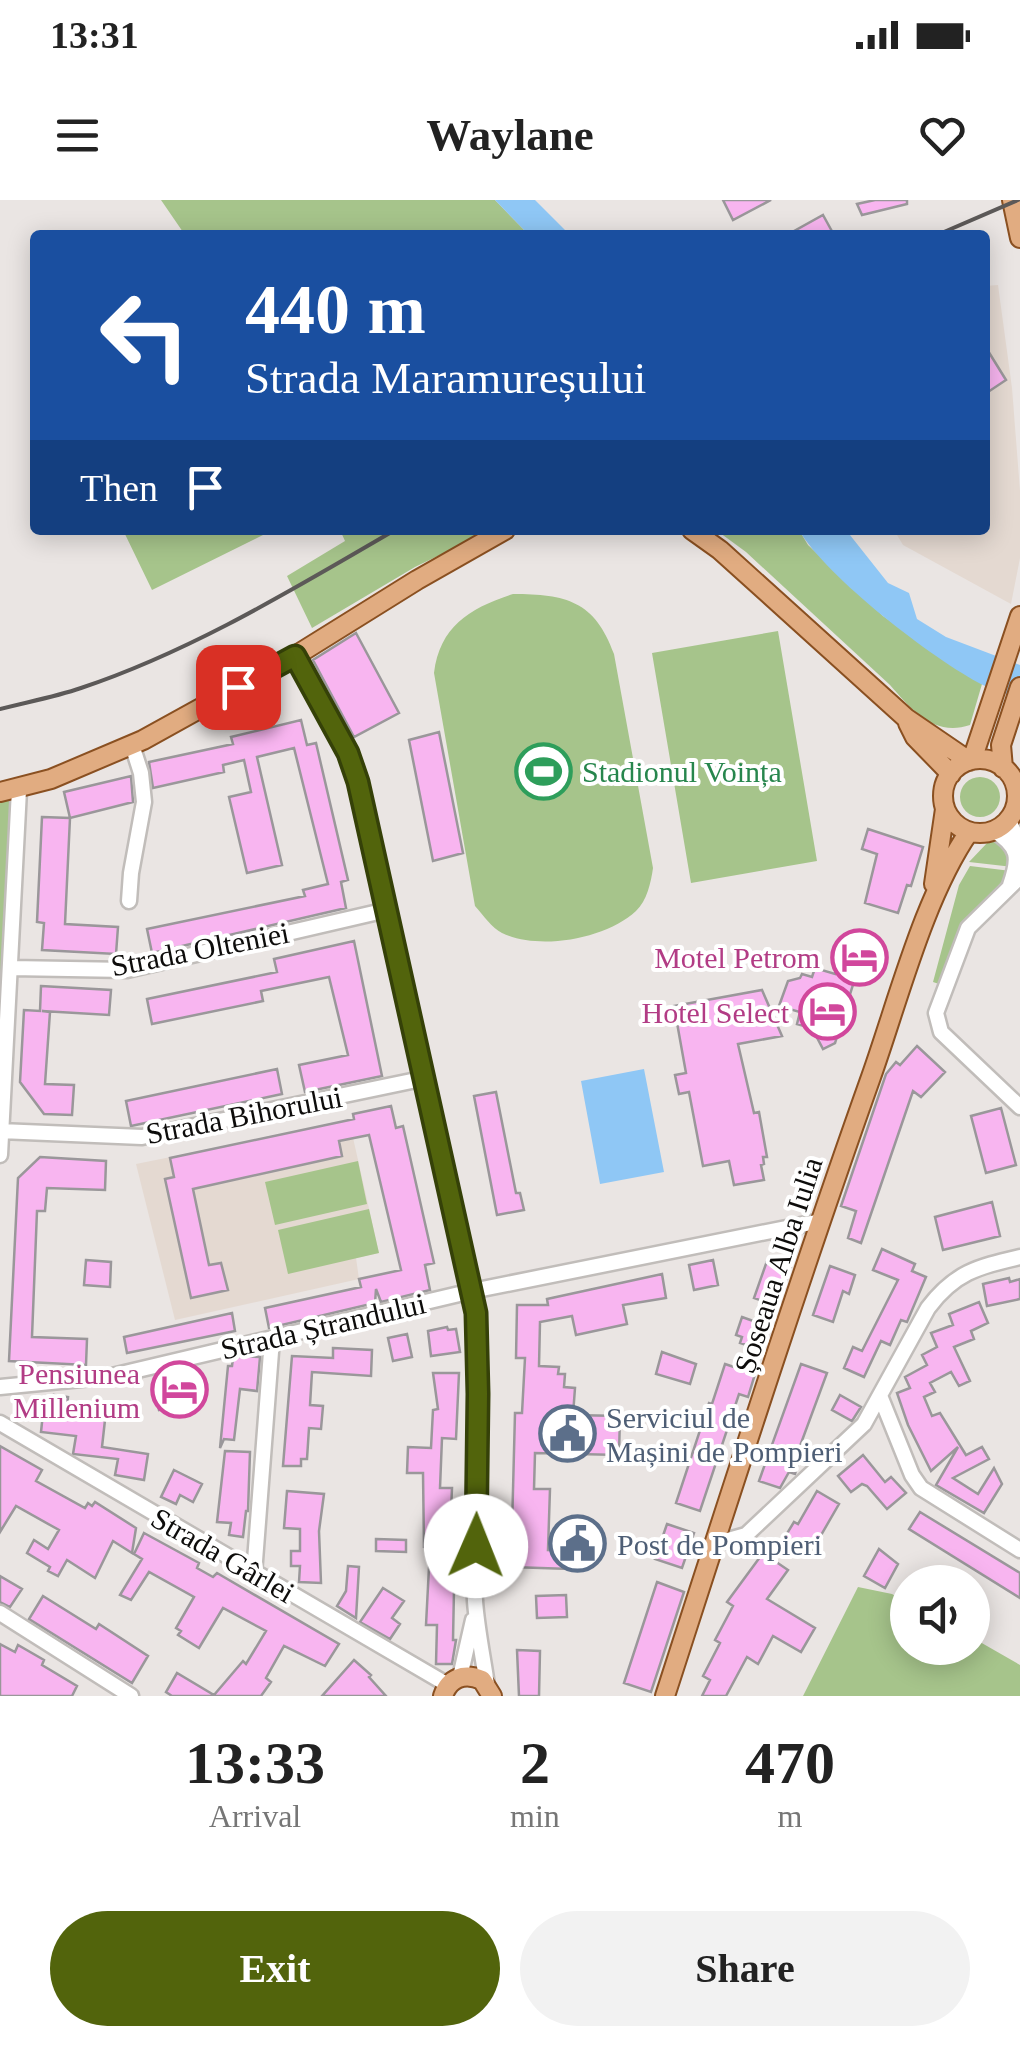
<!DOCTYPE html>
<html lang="en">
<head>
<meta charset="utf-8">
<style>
	:root { --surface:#fff; --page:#f2f2f2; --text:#222; --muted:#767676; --accent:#52640c }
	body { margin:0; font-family:Georgia,serif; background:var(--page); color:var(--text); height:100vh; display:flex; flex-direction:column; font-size:38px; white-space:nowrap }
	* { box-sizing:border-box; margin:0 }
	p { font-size:32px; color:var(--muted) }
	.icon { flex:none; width:55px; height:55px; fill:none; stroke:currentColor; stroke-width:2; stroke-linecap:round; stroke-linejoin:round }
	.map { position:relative; height:1496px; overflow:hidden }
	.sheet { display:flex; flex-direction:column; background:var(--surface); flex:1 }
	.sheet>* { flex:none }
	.guide { position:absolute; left:30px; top:30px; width:960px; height:305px; border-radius:10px; box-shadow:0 5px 25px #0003; background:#1a4fa0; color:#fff; overflow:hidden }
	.buttons { position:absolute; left:890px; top:1365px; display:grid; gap:20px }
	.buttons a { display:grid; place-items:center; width:100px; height:100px; border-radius:50%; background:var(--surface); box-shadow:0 5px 25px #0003; font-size:50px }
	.pin { position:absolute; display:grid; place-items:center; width:85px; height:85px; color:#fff; margin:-42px; border-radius:20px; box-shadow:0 5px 15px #0006 }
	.me { position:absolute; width:110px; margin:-55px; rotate:1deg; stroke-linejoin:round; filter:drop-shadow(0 0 8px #0008) }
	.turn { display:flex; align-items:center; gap:35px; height:210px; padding:0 50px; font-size:45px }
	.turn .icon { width:130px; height:130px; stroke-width:2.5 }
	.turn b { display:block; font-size:70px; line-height:85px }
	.then { display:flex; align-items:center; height:95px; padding:0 50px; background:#0003; gap:20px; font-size:38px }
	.eta { display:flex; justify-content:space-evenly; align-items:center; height:170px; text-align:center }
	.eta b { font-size:60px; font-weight:600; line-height:70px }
	.cta { display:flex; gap:20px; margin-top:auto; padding:20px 50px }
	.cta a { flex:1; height:115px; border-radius:60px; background:var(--accent); color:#fff; font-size:40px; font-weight:600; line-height:115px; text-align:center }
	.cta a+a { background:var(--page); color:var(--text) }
	.status { display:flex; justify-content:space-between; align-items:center; height:70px; padding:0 50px; background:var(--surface); direction:ltr }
	.status svg { height:28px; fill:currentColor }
	header { display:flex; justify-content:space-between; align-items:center; height:130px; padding:0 50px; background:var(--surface); font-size:45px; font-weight:600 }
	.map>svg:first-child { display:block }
</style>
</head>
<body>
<div class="status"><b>13:31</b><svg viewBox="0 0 49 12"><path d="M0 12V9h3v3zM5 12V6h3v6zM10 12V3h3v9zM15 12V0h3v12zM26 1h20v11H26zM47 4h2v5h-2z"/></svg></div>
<header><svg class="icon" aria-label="menu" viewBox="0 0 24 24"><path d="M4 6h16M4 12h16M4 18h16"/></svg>Waylane<svg class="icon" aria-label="heart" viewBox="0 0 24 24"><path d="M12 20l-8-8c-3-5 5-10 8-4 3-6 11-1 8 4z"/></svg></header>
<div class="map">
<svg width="1020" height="1496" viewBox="0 0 1020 1496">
	<rect width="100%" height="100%" fill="#eae5e3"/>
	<path fill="#e4d9d1" d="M998,85L1012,188L1020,291V358L1011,404L903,345L894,330H985V86Z
		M349,920L379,1053L356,1058L359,1079L175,1120L136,964L235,944L236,948Z"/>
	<path fill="#a6c48b" d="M161,0H495L529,35H185Z
		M123,330H273L152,390Z
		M340,330H491L415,367L312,428L287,376L345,341Z
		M716,330H799L808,345L883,416L982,484L970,525C934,537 912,510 890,485L746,352Z
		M513,394C566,394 595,401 614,454L653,668C651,682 647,701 636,711C606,739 539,751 502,733C492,728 483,715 475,706L434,473C440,426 470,408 513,394Z
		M778,431L817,661L691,683L652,453Z
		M960 597a20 20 0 1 1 40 0a20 20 0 1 1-40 0Z
		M10,596L1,768L0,787V598Z
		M1002,641L1007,643L1013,667L969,662L988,642Z
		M970,666L1011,671L970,718L942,785L933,782L959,685Z
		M358,961L367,1004L275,1025L265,982Z
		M369,1009L379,1053L288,1074L278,1030Z
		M858,1387L892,1394L907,1403L908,1448H972L973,1438L1020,1465V1496H803Z"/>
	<path fill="#8fc7f5" d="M495,0H535L570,35H529Z
		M799,330H846L888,383L909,393L917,419L946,437L1020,465V498C1008,494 994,491 983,485C934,460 826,377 799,330Z
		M644,869L664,972L600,984L581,881Z"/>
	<path fill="#f8b5f0" stroke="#9a979a" stroke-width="2.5" d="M723,0H771L733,20Z
		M875,0H907V4L862,15L857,4Z
		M823,15L834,35H787Z
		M985,146L1006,180L985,194Z
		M356,433L399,513L354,537L313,460Z
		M301,520L307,545L316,543L348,680L341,682L346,708L152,753L147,729L305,696L303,690L328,684L294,548L257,557L282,665L247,673L229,597L251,592L244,560L223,565L224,572L153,588L149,562L233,544L231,537Z
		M439,532L463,653L433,661L409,540Z
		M131,576L133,602L70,618L64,592Z
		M42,617L70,618L65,724L118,727L116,754L42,750L44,723L37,722Z
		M868,629L923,647L911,686L907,685L898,713L865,703L877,654L862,649Z
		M859,737L869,739L876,745L878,763L872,771L856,775L835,843L823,849L812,828L797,824L800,812L779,806L788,781L800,778L802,774L812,777L815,768L835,774L842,740Z
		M354,741L382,876L305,892L299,865L348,855L329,777L261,791L263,801L152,824L147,799L277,772L274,759Z
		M41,786L111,790L109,815L42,811L50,812L45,884L74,885L72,915L44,914L20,882L24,810L40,811Z
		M762,790L782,836L738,844L754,913L759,912L767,957H763L764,964L761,965L764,980L734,985L729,961L703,966L689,892L679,894L675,875L686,873L674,806Z
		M917,846L945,872L921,897L913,891L861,1043L848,1038L856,1011L841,1006L886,874L896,862L900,865Z
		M277,869L282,894L131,926L126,901Z
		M496,892L516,993H520L524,1010L497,1015L474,896Z
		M391,906L396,928L403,926L434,1063L425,1065L430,1090L381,1102L376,1089L375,1103L269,1128L265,1108L361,1087L359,1079L401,1070L369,935L339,941L342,956L193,989L209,1065L221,1063L228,1090L191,1098L165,979L174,977L170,958L354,919L353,914Z
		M1001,908L1016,965L986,973L971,916Z
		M40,957L106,961L105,990L47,988L45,1011H37L32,1137L87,1139L86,1165L9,1161L18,978Z
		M992,1002L1000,1036L943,1050L935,1017Z
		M882,1049L915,1064L912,1071L926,1077L907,1122L901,1120L890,1145L881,1141L864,1177L844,1168L853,1147L862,1151L898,1080L873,1070Z
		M86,1060L111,1062L110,1087L84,1085Z
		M713,1060L718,1085L694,1090L689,1065Z
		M767,1061L790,1068L777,1106L754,1098Z
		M830,1066L855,1075L849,1094L843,1091L833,1122L813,1115Z
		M662,1074L666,1098L623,1105L627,1124L576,1135L572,1116L540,1122L539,1166L559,1167L558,1174H565L564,1187L575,1188L573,1215L620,1216L619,1255L535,1253L534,1289H550L548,1350L570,1351V1337L586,1338V1359H570V1369L511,1367L515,1213H522L525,1158H516L517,1105H548L547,1099Z
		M1009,1078L1010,1082L1020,1079V1099L987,1106L983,1084Z
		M979,1102L988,1123L971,1131L974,1139L954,1147L970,1181L959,1186L951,1172L930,1183L935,1192L924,1197L932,1216L940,1213L966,1255L982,1247L989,1259L953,1278L978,1294L994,1268L1002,1284L984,1313L936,1285L958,1247L931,1271L908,1225L897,1193L910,1188L905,1177L927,1165L922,1155L937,1147L931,1133L953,1125L949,1114Z
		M232,1113L235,1131L127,1153L124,1137Z
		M742,1117L770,1127L762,1150L740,1143L742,1137L736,1135Z
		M447,1127L448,1130L456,1129L460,1152L431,1156L428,1131Z
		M407,1134L412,1157L393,1161L388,1138Z
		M333,1148L372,1150L371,1176L312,1172L310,1205L323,1206L321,1229L309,1228L307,1259H301V1266H283L292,1156L333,1158Z
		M662,1152L696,1164L690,1184L656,1174Z
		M244,1156L260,1157L257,1191L240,1189L234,1240L224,1239L220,1248L228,1166H232L233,1158Z
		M725,1164L755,1174L748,1197L739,1194L700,1311L676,1303L709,1203L712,1204Z
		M801,1164L827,1173L800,1246L802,1252L795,1274L789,1272L780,1288L759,1281Z
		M180,1171L183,1186L196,1183L200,1201L159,1210L156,1195L161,1194L156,1176Z
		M433,1173H459L456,1239L442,1238L440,1288H452L450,1336H453L452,1356H459L458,1390H454L453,1440H456L452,1464H436L437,1425H426L430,1348L424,1347L423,1273H407L408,1247L431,1248L433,1210L438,1209Z
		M54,1195L68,1197L66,1215L105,1220L102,1247L148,1254L144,1280L115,1275L118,1259L73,1254L76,1236L41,1232L43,1213L52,1214Z
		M840,1195L861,1207L852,1221L832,1210Z
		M0,1246L42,1270L36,1281L85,1308L88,1303L92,1306L95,1302L136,1328L132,1353L113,1341L95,1378L67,1360L58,1376L48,1371L50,1367L27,1353L34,1340L48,1349L59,1330L16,1306L0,1332Z
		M225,1251L250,1252L248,1311H246L243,1337L229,1335L231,1323L217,1322Z
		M863,1255L885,1282L891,1277L906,1293L887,1309L867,1286L862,1284L851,1292L838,1276Z
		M174,1270L202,1284L193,1302L180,1295L176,1304L161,1297Z
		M287,1291L324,1294L319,1331L321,1383L299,1382L300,1366H291V1351H300V1329L284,1328Z
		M817,1291L839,1304L809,1356L783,1340L794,1322L798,1324Z
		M920,1312L1020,1373V1398L909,1329Z
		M667,1324L694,1333L682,1368L655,1359Z
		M144,1333L199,1363L197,1368L213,1377L217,1373L339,1444L325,1466L284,1446L266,1478L271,1482L261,1496H172L166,1492L177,1473L214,1495L243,1461L246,1464L266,1431L223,1408L199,1448L178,1435L181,1431L176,1428L194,1397L149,1372L131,1400L120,1395L142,1359L134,1354Z
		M376,1339L406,1340V1352L376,1351Z
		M879,1349L898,1364L885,1388L864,1376Z
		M763,1353L788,1370L767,1399L815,1428L801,1452L773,1436L758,1464L747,1457L726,1496H702L710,1480L703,1476L720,1443L715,1440L733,1406L727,1402Z
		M348,1366L359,1367L356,1418L337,1406L346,1391Z
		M0,1376L22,1389L10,1407L0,1402Z
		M657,1382L684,1392L651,1492L624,1483Z
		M383,1388L404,1401L392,1418L400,1424L390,1439L360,1422Z
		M566,1395L567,1417L537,1418L536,1396Z
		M43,1396L96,1429L99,1424L148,1456L132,1483L29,1419Z
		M0,1444L15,1452L18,1445L44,1460L42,1465L77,1486L72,1496H0Z
		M517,1450L540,1451L539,1496H519Z
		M354,1460L371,1475L369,1477L386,1496H322Z"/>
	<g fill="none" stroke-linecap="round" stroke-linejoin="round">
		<defs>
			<path id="minor" d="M295,456L348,553L357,582L472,1091C489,1193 470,1298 475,1401C477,1429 483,1457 487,1485
				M1008,619L1020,644
				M993,630C1019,647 1020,657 1010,685
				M1020,677L968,728L936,813L941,832L1020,907
				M129,701L131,673L144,602L141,573L132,545
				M11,768L127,770L387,710
				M0,931L142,937L426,878
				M0,955L19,590
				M0,1187L112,1176L472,1091L821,1021
				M881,1198L912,1275L921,1288L1020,1350
				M0,1223L448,1485
				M714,1344L746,1335L864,1224L928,1108C955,1072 978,1067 1020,1057
				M254,1374L272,1139
				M0,1413L131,1496
				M460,1477L473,1420"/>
			<path id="major" d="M1012,0L1020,38
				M692,330L720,350L906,518L969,561
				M908,523L915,537L951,574
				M943 596a37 37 0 1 1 74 0a37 37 0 1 1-74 0Z
				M972,560L1020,416
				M1003,568L1001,545L1020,487
				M0,592L51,579L143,540L295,456L417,380L505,330
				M934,684L945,609
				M443,1496C449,1478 464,1472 482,1480L492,1496
				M665,1496C732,1289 798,1082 871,877C898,801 924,697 969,632"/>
		</defs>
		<use href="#minor" stroke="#c1bdba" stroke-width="19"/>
		<use href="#major" stroke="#8a5021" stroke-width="22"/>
		<use href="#minor" stroke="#fff" stroke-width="14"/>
		<use href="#major" stroke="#e1ac81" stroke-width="18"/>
		<path stroke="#5c5958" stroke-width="4" d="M937,35L1018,0
			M0,509C27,502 55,497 81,488C192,451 295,388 395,330"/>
	</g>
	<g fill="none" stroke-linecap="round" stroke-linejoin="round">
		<defs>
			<path id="route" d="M238,487L295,456L348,553L358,582L476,1113L478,1194L476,1346"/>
		</defs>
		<use href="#route" stroke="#354108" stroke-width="25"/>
		<use href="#route" stroke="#52640c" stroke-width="18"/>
	</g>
	<defs>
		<symbol id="stadium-ring" viewBox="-11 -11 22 22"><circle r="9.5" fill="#fff" stroke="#2e9e5b" stroke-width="1.5"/><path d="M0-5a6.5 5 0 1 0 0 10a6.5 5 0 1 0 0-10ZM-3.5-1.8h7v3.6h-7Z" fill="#2e9e5b"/></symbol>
		<symbol id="hotel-ring" viewBox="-11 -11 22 22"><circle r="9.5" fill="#fff" stroke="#d1479c" stroke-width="1.5"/><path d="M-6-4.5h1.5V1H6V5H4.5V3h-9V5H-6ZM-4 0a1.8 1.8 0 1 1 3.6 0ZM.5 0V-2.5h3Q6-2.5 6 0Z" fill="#d1479c"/></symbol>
		<symbol id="civic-ring" viewBox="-11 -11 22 22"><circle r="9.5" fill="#fff" stroke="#5c6f8a" stroke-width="1.5"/><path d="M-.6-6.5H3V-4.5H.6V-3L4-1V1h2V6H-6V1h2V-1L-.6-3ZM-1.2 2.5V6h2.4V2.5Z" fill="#5c6f8a"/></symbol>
	</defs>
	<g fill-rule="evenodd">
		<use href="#stadium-ring" x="512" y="540" width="63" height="63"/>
		<use href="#hotel-ring" x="828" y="726" width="63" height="63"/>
		<use href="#hotel-ring" x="796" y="780" width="63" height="63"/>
		<use href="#hotel-ring" x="148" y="1158" width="63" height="63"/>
		<use href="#civic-ring" x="536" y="1202" width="63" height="63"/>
		<use href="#civic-ring" x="546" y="1312" width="63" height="63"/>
	</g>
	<g text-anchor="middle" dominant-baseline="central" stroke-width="8" stroke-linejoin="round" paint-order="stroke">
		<g font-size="30" fill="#27864d" stroke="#fff" text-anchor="start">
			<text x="582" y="571">Stadionul Voința</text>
		</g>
		<g font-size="30" fill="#0d0c0b" stroke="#fff">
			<text transform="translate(200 749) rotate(-11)">Strada Olteniei</text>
			<text transform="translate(244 915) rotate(-11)">Strada Bihorului</text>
			<text transform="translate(778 1065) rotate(-72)">Șoseaua Alba Iulia</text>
			<text transform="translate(323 1126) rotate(-13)">Strada Ștrandului</text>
			<text transform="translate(223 1355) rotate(30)">Strada Gârlei</text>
		</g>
		<g font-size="30" fill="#b23c85" stroke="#fff" text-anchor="end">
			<text x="820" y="757">Motel Petrom</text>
			<text x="789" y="812">Hotel Select</text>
			<text x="140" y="1173">Pensiunea<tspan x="140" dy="34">Millenium</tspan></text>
		</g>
		<g font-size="30" fill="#4e5e75" stroke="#fff" text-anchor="start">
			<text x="606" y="1217">Serviciul de<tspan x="606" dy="34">Mașini de Pompieri</tspan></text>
			<text x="617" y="1344">Post de Pompieri</text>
		</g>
	</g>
</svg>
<div class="buttons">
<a><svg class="icon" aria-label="sound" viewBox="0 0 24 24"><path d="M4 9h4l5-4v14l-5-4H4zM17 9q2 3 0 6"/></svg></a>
</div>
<div class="pin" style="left:238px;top:487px;background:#d93025"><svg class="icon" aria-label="arrive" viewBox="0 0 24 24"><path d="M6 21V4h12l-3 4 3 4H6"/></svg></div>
<svg class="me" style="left:476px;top:1346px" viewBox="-20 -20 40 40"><circle r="19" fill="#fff"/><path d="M0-13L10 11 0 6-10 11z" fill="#52640c"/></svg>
<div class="guide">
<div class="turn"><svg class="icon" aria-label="left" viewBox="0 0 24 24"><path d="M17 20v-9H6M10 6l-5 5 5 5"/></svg><div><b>440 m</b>Strada Maramureșului</div></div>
<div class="then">Then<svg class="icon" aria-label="arrive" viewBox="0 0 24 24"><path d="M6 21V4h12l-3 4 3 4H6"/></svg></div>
</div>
</div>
<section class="sheet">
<div class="eta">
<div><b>13:33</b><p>Arrival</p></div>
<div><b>2</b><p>min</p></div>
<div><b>470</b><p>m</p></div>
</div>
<div class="cta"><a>Exit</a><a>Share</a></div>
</section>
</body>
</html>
